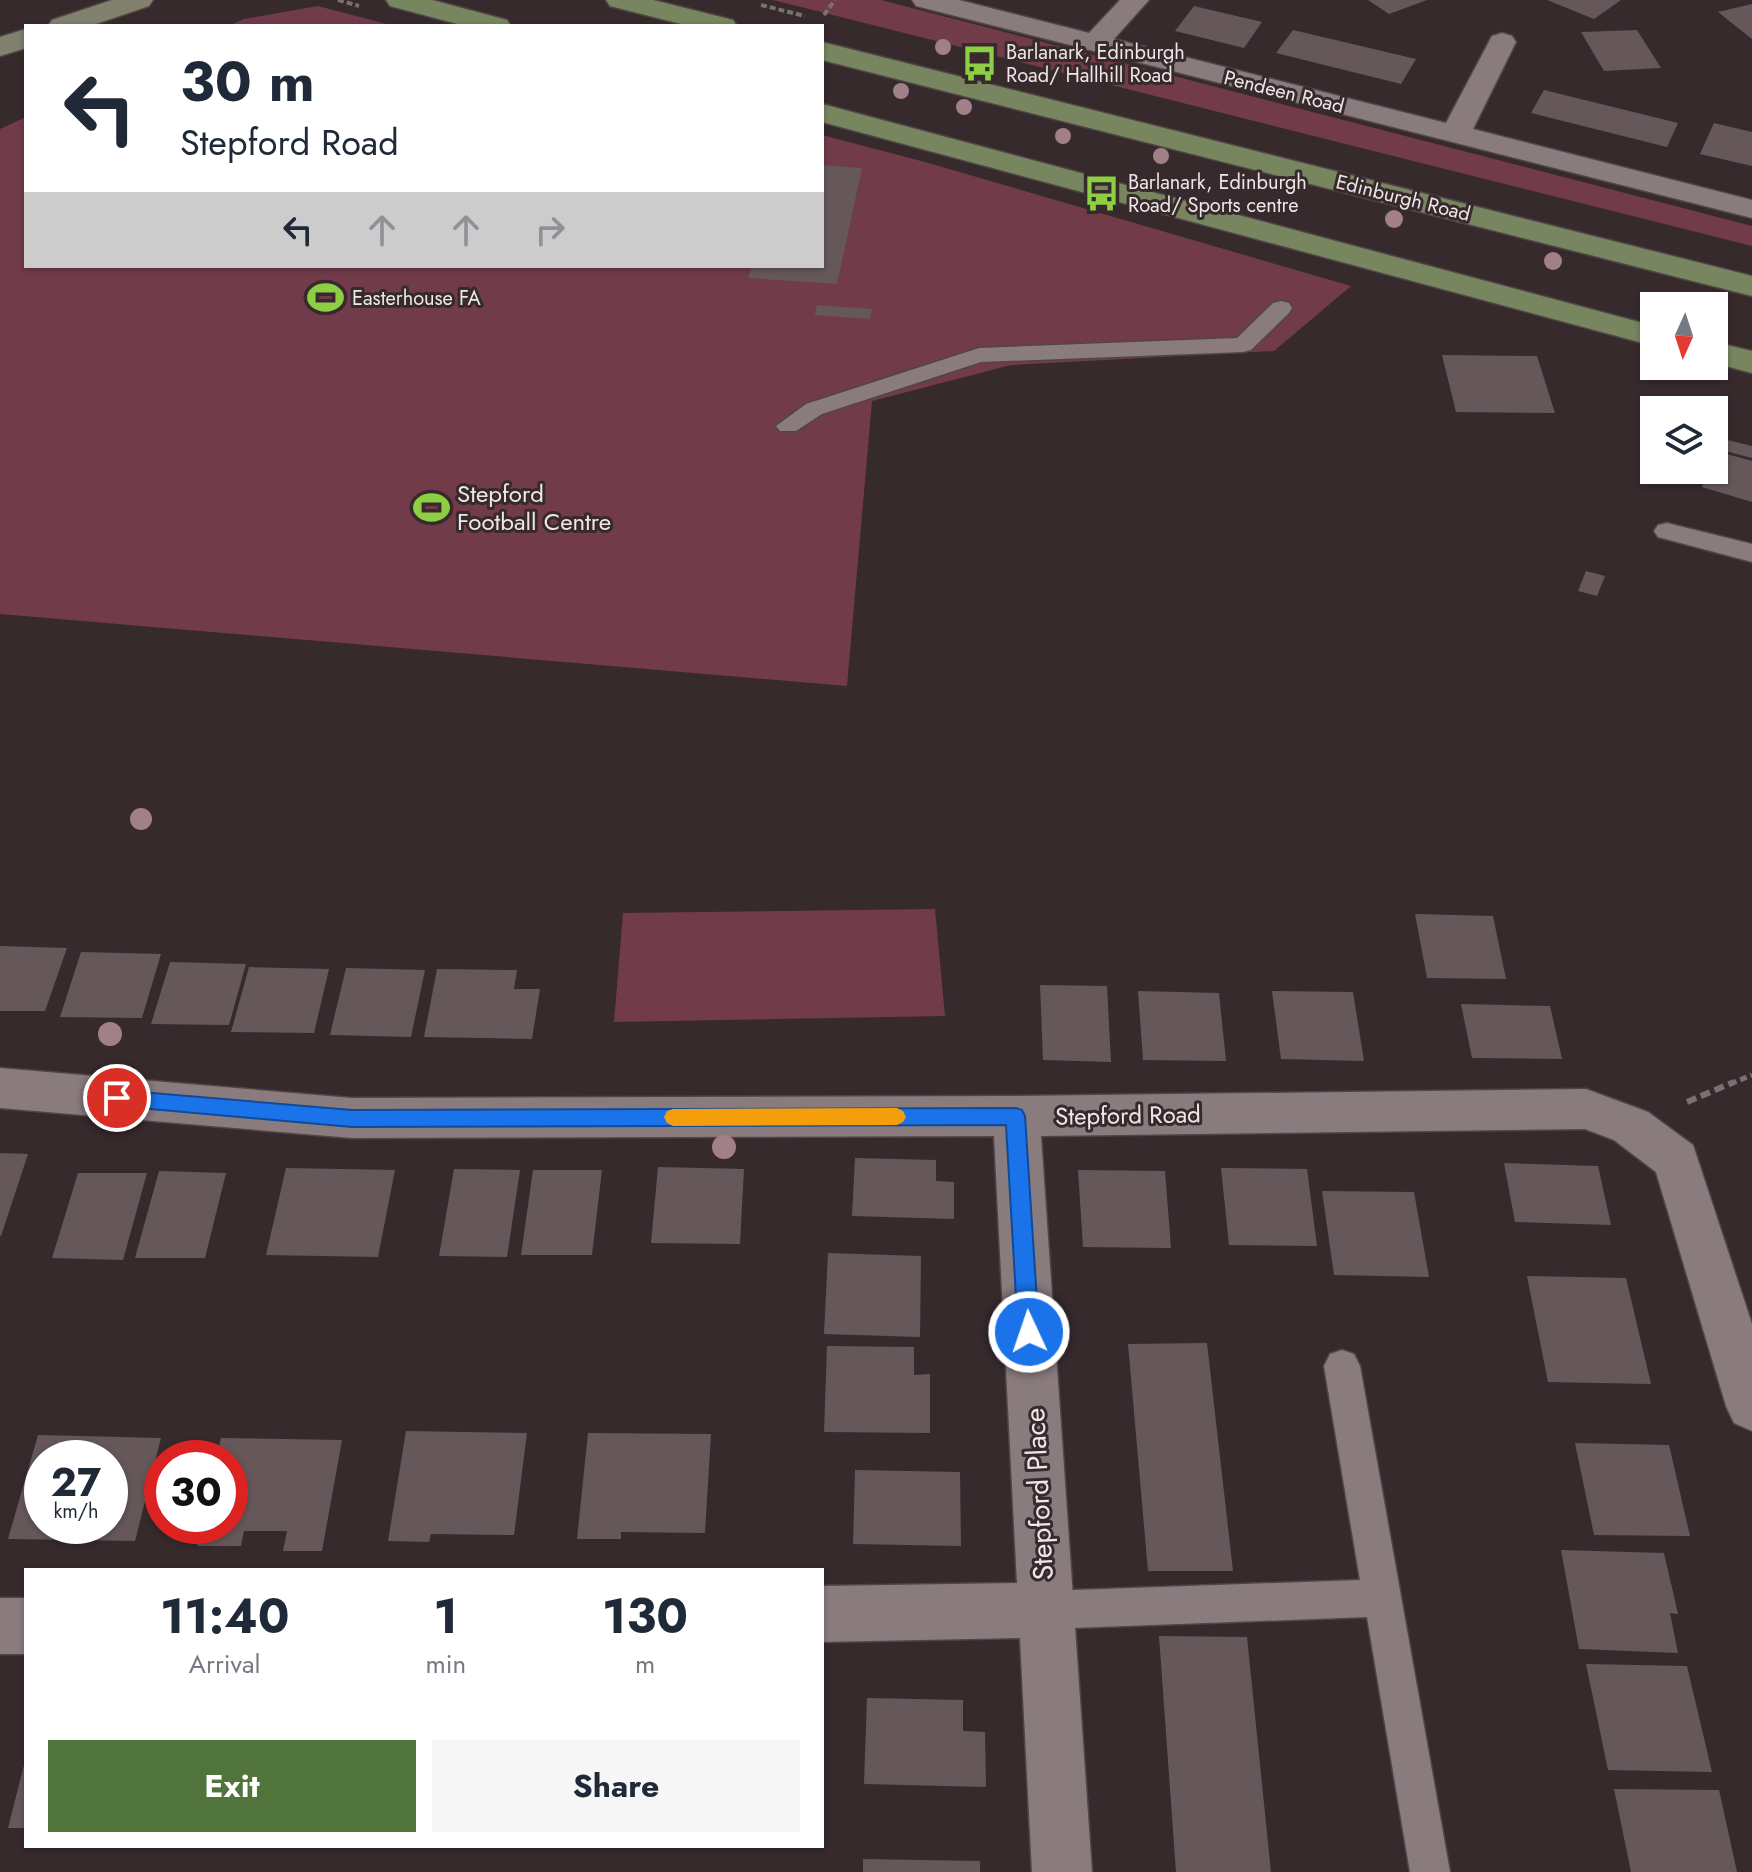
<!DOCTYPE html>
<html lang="en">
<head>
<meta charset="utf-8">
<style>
	:root { --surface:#fff; --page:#f6f6f7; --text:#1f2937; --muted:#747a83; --accent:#51733c }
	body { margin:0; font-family:Jost,sans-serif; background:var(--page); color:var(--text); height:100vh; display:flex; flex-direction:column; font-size:30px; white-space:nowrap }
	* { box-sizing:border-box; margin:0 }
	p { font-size:26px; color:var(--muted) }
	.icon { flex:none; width:44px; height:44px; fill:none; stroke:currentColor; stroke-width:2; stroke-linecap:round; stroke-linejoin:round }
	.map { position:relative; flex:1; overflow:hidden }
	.panel { position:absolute; left:24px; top:1568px; width:800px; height:280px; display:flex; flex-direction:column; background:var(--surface); border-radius:0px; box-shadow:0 2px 6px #0004 }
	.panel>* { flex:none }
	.banner { position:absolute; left:24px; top:24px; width:800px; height:244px; border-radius:0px; box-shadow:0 2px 6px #0004; background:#fff; color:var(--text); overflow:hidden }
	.needle { width:52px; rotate:183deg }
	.tools { position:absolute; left:1640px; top:292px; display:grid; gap:16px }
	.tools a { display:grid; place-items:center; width:88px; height:88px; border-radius:0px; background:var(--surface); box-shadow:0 2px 6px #0004; font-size:40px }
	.speed { position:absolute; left:24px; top:1440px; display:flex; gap:16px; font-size:40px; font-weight:700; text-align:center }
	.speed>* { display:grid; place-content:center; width:104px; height:104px; border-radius:50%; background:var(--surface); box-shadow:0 2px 6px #0004; line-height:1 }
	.speed small { font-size:20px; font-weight:400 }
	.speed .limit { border:12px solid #d22; background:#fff; color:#111 }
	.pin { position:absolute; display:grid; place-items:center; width:68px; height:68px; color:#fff; margin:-34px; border:4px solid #fff; border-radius:50%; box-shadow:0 2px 8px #0007 }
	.me { position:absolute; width:88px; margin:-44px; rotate:357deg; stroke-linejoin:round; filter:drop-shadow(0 0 6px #0008) }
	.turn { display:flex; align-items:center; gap:28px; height:168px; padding:0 24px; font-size:36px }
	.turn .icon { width:104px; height:104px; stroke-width:2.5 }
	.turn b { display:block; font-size:56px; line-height:68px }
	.lanes { display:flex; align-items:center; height:76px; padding:0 24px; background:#0003; justify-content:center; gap:40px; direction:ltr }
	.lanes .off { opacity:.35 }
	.eta { display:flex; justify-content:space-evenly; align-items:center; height:136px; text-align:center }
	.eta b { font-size:48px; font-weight:700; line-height:56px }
	.action { display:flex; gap:16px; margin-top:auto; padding:16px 24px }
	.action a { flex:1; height:92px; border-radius:0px; background:var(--accent); color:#fff; font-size:32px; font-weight:700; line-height:92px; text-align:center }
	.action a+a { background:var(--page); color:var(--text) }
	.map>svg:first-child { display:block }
</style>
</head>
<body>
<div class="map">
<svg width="1752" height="1872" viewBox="0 0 1752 1872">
	<rect width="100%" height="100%" fill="#372a2d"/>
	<path fill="#723b49" d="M773,0H881L1752,226V246Z
		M318,6L394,26H228L244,19Z
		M26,117V266H822V135L925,162L1351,286L1274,351L1011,365L872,401L847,686L0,614V129Z
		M935,909L945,1016L614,1022L623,913Z"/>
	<path fill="#66585a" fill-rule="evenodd" d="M1368,0H1427L1389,14Z
		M1547,0H1621L1594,19Z
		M1752,4V39L1718,12Z
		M1194,6L1262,22L1244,48L1175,31Z
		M1293,30L1416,59L1401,84L1276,53Z
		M1637,30L1661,68L1604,71L1581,32Z
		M1544,90L1678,123L1667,147L1531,113Z
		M1714,123L1752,132V166L1700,154Z
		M822,165L862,168L837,284L748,278L752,266H822Z
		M817,305L872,309L870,319L815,315Z
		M1442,355L1537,356L1555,413L1456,412Z
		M1715,437L1752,446V458L1714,448Z
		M1716,451L1752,461V502L1702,487L1709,470H1714Z
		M1586,571L1605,576L1597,596L1578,591Z
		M1415,914L1493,916L1506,979L1427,978Z
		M0,946L67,948L45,1011H0Z
		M81,952L161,954L142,1018L60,1017Z
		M170,962L246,964L229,1025L151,1024Z
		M249,967L329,969L314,1033L231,1032Z
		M346,968L425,970L411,1037L330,1035Z
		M437,969L517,970L514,989H540L532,1039L424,1037Z
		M1040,985L1107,986L1111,1062L1043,1060Z
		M1138,991L1219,993L1226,1061L1143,1060Z
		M1272,991L1353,992L1364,1061L1281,1059Z
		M1461,1004L1550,1006L1562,1059L1472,1058Z
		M0,1153L28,1154L1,1236H0Z
		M855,1158L936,1160V1181L954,1182V1219L852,1216Z
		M1504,1163L1598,1166L1611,1225L1515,1222Z
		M658,1167L744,1169L740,1244L651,1243Z
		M286,1168L395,1170L378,1257L266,1255Z
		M1221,1168L1307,1169L1317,1246L1229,1245Z
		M454,1169L520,1170L507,1257L439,1256Z
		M533,1170H602L592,1255H521Z
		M1078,1170L1165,1171L1171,1248L1083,1247Z
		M159,1171L226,1173L205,1258H135Z
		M78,1173H147L123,1260L52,1258Z
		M1322,1191L1414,1192L1429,1277L1334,1275Z
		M828,1253L921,1256L920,1337L824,1334Z
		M1527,1276L1626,1278L1651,1384L1548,1382Z
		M1207,1343L1233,1571H1148L1128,1344Z
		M827,1346L914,1347V1375L930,1374V1433L824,1432Z
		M406,1431L527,1433L514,1535L431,1534L429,1542L388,1541Z
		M588,1433L711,1434L705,1533L621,1532V1539H577Z
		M38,1435L161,1438L135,1541L8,1539ZM42,1458H110V1526H42Z
		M221,1438L342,1440L322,1551H283L287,1531H244L241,1546H197L201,1526H230V1458H216Z
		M1575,1443L1669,1445L1690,1536L1594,1535Z
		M855,1470L960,1472L961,1546L853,1544Z
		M1561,1550L1664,1553L1678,1614L1670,1613L1678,1653L1579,1649Z
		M1159,1636L1247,1637L1271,1872H1176Z
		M1586,1664L1687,1666L1712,1772L1608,1770Z
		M867,1698L963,1700V1731L985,1732L986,1787L864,1784Z
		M25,1761L26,1828H8Z
		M1614,1789L1719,1790L1737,1872H1631Z
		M863,1859L980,1861V1872H863Z"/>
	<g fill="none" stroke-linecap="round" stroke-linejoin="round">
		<defs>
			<path id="lane" d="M1281,301L1289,303L1292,308L1289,313L1251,350L1243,352L981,362L822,414L796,431H780L776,426L806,404L979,348L1237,338L1273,303Z
				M1667,523L1752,544V562L1658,537L1654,531L1658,525Z
				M1342,1350L1354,1354L1360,1366L1450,1872H1410L1367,1617L1046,1629L1033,1623L1027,1610L1033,1597L1046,1591L1360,1580L1324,1366L1330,1354Z"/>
			<path id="street" d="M912,0H959L1089,33L1120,0H1149L1114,39L1446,123L1492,36L1502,33L1512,36L1516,42L1473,129L1752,200V218L916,6Z
				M0,1068L352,1098L1016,1096L1586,1089L1648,1112L1693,1145L1752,1324V1431L1734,1423L1726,1406L1656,1172L1614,1140L1585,1129L1041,1136L1092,1872H1032L1020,1638L822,1642V1586L1017,1583L994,1136L352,1138L0,1108Z
				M0,1598H26V1654H0Z"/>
			<path id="secondary" d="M112,0H153L149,6L90,26H48L52,20Z
				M26,29V48L0,56V37Z"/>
			<path id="primary" d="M386,0H432L507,20L511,26H465L390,6Z
				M606,0H653L733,20L737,26H689L610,6Z
				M822,42L1752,276V296L822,60Z
				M822,104L1654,326V346L822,122Z
				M1714,342L1752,351V373L1714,363Z"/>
		</defs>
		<use href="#lane" stroke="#504647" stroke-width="3"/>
		<use href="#street" stroke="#504647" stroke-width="3"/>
		<use href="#secondary" stroke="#504647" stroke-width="3"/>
		<use href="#primary" stroke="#504647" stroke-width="3"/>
		<path stroke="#7a6f71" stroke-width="4" stroke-dasharray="6 3" stroke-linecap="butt" d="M338,0L359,6
			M761,5L805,16
			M824,15L835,0"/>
		<path stroke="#7a6f71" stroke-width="5" stroke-dasharray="7 4" stroke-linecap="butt" d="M1730,1084L1752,1075"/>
		<path stroke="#7a6f71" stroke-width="6" stroke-dasharray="10 5" stroke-linecap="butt" d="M1687,1102L1734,1082"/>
		<use href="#lane" fill="#8a7b7e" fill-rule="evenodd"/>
		<use href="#street" fill="#8a7b7e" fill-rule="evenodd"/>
		<use href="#secondary" fill="#81816e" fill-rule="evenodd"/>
		<use href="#primary" fill="#78865f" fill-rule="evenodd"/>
	</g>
	<g fill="#a18087">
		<circle cx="943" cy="47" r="8"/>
		<circle cx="901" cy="91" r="8"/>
		<circle cx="964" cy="107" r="8"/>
		<circle cx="1063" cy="136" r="8"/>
		<circle cx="1161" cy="156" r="8"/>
		<circle cx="1394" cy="219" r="9"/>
		<circle cx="1553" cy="261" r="9"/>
		<circle cx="141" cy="819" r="11"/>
		<circle cx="110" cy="1034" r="12"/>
		<circle cx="724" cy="1147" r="12"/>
	</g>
	<path fill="#1a73e8" stroke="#114b97" stroke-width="2" d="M117,1090L352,1110L1016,1108L1022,1110L1025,1116L1039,1332L1036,1339L1029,1342L1021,1339L1018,1332L1006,1125L352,1127L117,1106L110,1104L108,1098L110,1092Z"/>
	<path fill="#f59e0b" d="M897,1108L903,1111L906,1117L903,1122L897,1125L673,1126L667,1123L664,1117L667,1111L673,1109Z"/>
	<defs>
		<symbol id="bus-bare" viewBox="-9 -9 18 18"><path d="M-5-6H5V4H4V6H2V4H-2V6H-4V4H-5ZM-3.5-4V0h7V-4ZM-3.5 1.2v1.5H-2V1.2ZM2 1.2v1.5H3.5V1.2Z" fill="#8ece43" stroke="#372a2d" stroke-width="2.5" paint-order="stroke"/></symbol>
		<symbol id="stadium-bare" viewBox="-9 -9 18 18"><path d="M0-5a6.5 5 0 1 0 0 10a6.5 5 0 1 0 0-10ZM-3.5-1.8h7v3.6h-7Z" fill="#8ece43" stroke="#372a2d" stroke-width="2.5" paint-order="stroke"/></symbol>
	</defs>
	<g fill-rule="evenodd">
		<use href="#bus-bare" x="954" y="38" width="51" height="51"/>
		<use href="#bus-bare" x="1076" y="168" width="51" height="51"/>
		<use href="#stadium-bare" x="300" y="272" width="51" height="51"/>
		<use href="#stadium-bare" x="406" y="482" width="51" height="51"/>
	</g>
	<g text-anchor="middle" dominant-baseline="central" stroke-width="6" stroke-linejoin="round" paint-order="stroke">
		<g font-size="20" fill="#eee6e7" stroke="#372a2d" text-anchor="start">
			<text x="1006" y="52">Barlanark, Edinburgh<tspan x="1006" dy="23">Road/ Hallhill Road</tspan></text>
			<text x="1128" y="182">Barlanark, Edinburgh<tspan x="1128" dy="23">Road/ Sports centre</tspan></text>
			<text x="352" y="298">Easterhouse FA</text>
		</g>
		<g font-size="20" fill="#eee6e7" stroke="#372a2d">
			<text transform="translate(1284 92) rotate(14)">Pendeen Road</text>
			<text transform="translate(1403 198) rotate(14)">Edinburgh Road</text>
		</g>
		<g font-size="24" fill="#eee6e7" stroke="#372a2d" text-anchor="start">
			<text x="457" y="493">Stepford<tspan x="457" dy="28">Football Centre</tspan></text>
		</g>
		<g font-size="24" fill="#eee6e7" stroke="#372a2d">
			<text transform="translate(1128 1115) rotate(-1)">Stepford Road</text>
		</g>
		<g font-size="28" fill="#eee6e7" stroke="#372a2d">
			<text transform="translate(1039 1494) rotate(-93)">Stepford Place</text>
		</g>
	</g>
</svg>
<div class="tools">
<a><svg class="needle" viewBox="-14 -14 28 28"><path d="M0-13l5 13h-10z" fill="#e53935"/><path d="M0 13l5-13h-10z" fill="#747a83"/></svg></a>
<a><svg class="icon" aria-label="layers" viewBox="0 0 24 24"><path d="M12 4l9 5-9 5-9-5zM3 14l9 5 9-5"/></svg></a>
</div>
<div class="speed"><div>27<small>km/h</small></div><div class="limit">30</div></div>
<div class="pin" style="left:117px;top:1098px;background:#d93025"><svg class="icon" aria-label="arrive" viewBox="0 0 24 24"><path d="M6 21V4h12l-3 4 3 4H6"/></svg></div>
<svg class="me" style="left:1029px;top:1332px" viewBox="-20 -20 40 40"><circle r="17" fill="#1a73e8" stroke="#fff" stroke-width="3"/><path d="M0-11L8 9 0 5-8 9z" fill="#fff"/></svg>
<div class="banner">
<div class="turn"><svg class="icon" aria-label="left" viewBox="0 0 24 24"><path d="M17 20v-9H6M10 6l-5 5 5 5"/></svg><div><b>30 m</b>Stepford Road</div></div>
<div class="lanes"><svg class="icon" aria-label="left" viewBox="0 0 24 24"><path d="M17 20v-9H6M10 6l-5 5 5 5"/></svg><svg class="icon off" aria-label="ahead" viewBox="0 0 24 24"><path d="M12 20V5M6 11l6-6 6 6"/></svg><svg class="icon off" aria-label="ahead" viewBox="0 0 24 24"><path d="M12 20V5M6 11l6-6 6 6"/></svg><svg class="icon off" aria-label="right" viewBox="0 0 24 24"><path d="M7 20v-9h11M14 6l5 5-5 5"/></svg></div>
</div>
<section class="panel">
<div class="eta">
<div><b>11:40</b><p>Arrival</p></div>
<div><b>1</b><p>min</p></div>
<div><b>130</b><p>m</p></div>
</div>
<div class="action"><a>Exit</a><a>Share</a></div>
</section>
</div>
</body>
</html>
